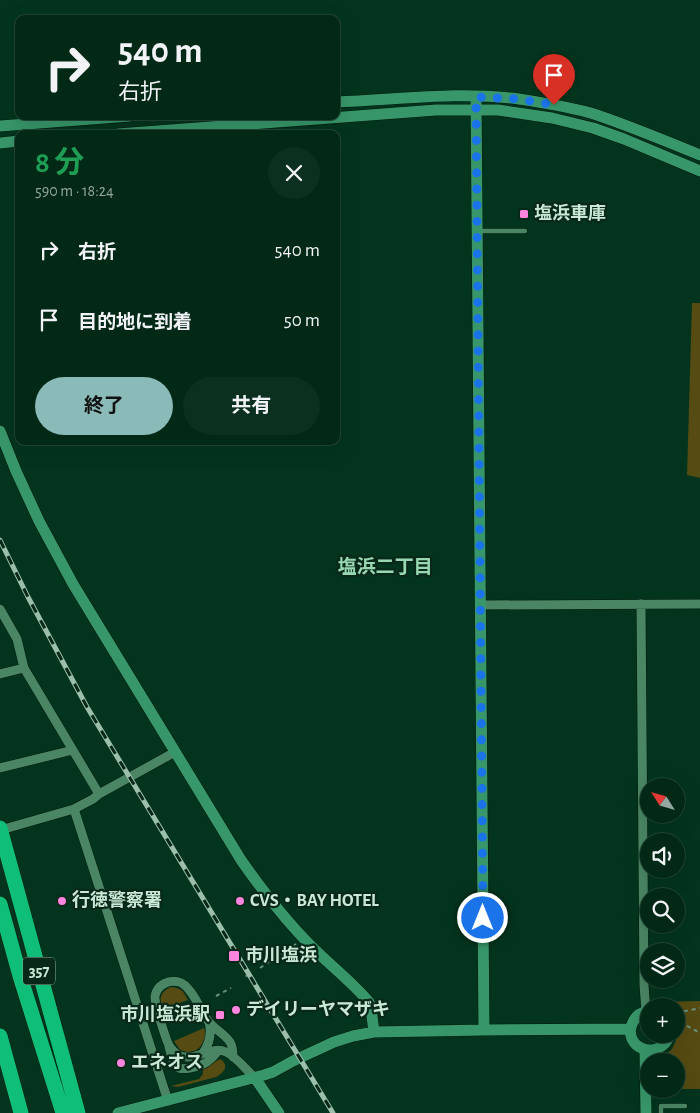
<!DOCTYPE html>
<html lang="ja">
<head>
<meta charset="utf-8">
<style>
	:root { --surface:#022816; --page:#0c301f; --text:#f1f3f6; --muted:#96a6a1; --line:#234435; --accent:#8bbbb9 }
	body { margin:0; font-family:"Alegreya Sans","Noto Sans JP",sans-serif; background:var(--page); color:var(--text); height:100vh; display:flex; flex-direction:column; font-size:19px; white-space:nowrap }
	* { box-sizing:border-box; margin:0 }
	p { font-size:16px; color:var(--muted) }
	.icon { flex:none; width:28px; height:28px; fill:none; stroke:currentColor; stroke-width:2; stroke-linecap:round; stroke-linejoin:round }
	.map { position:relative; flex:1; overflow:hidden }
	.drawer { position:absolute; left:15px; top:130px; width:325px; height:315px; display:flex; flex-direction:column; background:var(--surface); border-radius:10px; box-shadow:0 5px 20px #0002,0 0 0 1px var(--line) }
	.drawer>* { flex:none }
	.hud { position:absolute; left:15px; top:15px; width:325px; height:105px; border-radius:10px; box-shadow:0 5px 20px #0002,0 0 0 1px var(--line); background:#022816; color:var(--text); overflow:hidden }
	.needle { width:32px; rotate:307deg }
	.buttons { position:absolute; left:640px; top:778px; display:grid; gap:10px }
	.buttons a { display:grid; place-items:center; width:45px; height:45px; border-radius:50%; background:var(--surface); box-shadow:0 5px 20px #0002,0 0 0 1px var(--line); font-size:25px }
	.pin { position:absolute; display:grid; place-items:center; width:42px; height:42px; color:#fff; margin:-51px -21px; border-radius:50% 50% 50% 0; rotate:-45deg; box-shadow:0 0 5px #0007 }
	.pin .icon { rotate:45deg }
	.me { position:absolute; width:55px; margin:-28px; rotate:0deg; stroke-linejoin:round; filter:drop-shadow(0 0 4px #0008) }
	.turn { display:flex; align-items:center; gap:18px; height:105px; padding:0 20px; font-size:22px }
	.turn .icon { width:65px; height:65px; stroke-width:2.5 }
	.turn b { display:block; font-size:35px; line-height:42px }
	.round { display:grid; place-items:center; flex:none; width:52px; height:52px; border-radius:26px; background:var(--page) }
	.headline { display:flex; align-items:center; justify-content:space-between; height:85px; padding:0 20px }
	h1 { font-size:30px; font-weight:700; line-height:38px; color:#1e9e55 }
	.cta { display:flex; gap:10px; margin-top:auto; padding:10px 20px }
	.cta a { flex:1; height:58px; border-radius:30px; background:var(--accent); color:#111; font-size:20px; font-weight:700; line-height:58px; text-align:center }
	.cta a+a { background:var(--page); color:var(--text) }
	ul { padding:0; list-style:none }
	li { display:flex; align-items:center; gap:15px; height:70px; padding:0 20px }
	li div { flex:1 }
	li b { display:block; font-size:19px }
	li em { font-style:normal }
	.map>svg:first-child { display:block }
</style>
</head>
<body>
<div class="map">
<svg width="700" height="1113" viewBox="0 0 700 1113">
	<rect width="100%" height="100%" fill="#03351e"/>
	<path fill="#564b12" d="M692,303H700V478L687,475Z
		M171,987C182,988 183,991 188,1000L162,1009C159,998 160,992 171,987Z
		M700,1001V1089H676V1061H659L672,1049L677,1038L676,1006H664L658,1002Z
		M204,1028C207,1037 202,1049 192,1052C189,1053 184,1051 180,1050L174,1041Z
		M220,1059C230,1065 224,1073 216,1077L178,1087L171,1086L199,1079L203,1074V1069Z"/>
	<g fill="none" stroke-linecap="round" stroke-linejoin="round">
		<defs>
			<path id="lane" d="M477,231H525
				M661,1113V1106H685"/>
			<path id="street" d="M641,604L644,985L646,1012
				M481,605L700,604
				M0,609L17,639L24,668L99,794
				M0,674L24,668
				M0,768L73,750
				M74,809L168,1101
				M1,830L74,809L93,799L99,794L175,752
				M169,1047C171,1053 172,1062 176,1066C181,1072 201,1066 207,1062C211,1059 215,1055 218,1051
				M203,1053C210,1043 212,1034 209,1022
				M233,1057C233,1052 233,1047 230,1042C225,1034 214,1029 208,1021C201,1011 191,985 179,982C169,979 157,985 155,996C154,1002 166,1041 170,1047C172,1050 175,1053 178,1055C194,1063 210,1045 226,1052C237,1057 246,1070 255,1078"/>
			<path id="secondary" d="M476,97L484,1030
				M336,102C397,100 458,91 519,99C545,103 572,107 597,115C632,127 666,141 700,155
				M0,126L130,116
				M118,134L436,110H498L552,118L593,128L624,139L700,171
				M0,143L19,141
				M0,431L16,471L39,521L73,584L241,860C262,890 285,920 311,946C330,965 352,982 369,1002L371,1008L374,1032
				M649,1011C642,1012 636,1015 633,1022C620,1047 660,1064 670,1034
				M645,1050L646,1113
				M255,1078L279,1113
				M118,1113L264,1075L273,1072L293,1061L334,1042L353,1036L374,1032L484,1030L630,1029"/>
			<path id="highway" d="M0,828L78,1113
				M0,904L20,976L63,1113
				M0,1036L21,1113"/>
		</defs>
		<use href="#lane" stroke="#001a0b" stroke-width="5.5"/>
		<use href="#street" stroke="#001a0b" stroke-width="10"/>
		<use href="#secondary" stroke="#001a0b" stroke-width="12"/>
		<use href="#highway" stroke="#001a0b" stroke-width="16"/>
		<path stroke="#69917c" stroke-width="2" stroke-dasharray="4 4" stroke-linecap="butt" d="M260,968L296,944
			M246,975L247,977
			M216,996L231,988
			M676,1013L700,1008
			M676,1015L680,1022L700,1033"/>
		<use href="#lane" stroke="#4a8664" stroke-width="4.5"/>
		<use href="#street" stroke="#4a8664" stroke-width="9"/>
		<use href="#secondary" stroke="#38976a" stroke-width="11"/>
		<use href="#highway" stroke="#0fbe78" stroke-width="15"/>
		<defs>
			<path id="rail" d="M0,540L28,597L87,707L333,1113"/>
		</defs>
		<use href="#rail" stroke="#9cbfab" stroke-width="5"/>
		<use href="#rail" stroke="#082919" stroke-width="3" stroke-dasharray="9" stroke-linecap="butt"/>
	</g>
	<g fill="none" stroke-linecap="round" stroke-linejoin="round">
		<path stroke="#1a73e8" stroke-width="9" stroke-dasharray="0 16.2" d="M483,918L476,97L518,99L554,105"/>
	</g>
	<g fill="#fe85df" stroke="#082919" stroke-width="2">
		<rect x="519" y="209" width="10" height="10" rx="2.5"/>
		<circle cx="62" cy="901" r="5"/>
		<circle cx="240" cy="901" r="5"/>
		<rect x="228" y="950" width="12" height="12" rx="2.5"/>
		<circle cx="236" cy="1010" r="5"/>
		<rect x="215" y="1010" width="10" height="10" rx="2.5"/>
		<circle cx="121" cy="1063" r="5"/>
	</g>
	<g text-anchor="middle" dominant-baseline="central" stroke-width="4.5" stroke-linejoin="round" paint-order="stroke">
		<rect fill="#082919" stroke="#90af9d" stroke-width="1" x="23" y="957.5" width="32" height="27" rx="4"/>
		<g font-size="16" font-weight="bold" fill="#cae8d5">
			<text x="39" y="971">357</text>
		</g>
		<g font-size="18" font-weight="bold" fill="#cae8d5" stroke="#082919" text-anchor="start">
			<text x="534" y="214">塩浜車庫</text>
			<text x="72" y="901">行徳警察署</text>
			<text x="250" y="901">CVS・BAY HOTEL</text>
			<text x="245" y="956">市川塩浜</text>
			<text x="246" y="1010">デイリーヤマザキ</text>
			<text x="210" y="1015" text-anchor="end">市川塩浜駅</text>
			<text x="131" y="1063">エネオス</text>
		</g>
		<g font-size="19" font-weight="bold" fill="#99d7b2" stroke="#082919">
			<text x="385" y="567">塩浜二丁目</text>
		</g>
	</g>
</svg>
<div class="buttons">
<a><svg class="needle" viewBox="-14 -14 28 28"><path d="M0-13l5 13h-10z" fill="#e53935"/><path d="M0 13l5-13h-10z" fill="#96a6a1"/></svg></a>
<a><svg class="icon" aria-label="sound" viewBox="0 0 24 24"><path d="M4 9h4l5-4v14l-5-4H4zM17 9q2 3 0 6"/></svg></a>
<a><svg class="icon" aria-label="search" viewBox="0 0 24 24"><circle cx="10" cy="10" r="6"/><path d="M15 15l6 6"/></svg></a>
<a><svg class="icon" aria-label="layers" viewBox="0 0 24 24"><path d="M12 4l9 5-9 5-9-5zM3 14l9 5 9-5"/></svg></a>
<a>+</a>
<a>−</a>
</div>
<div class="pin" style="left:554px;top:105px;background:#d93025"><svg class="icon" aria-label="arrive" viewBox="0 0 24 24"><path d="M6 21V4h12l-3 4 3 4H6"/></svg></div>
<svg class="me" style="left:483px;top:918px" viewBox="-20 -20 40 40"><circle r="17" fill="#1a73e8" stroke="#fff" stroke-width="3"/><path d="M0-11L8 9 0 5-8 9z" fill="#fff"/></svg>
<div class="hud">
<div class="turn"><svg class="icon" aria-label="right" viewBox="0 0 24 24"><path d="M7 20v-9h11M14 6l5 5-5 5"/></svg><div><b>540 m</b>右折</div></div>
</div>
<section class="drawer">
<div class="headline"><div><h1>8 分</h1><p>590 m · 18:24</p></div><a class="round"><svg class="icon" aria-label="close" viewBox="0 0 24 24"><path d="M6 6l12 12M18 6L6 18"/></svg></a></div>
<ul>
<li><svg class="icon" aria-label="right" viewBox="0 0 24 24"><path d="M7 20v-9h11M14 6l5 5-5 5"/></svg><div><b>右折</b></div><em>540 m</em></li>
<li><svg class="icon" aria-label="arrive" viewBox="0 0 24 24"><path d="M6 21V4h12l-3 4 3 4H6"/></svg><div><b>目的地に到着</b></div><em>50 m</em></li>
</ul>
<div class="cta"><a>終了</a><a>共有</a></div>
</section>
</div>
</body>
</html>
